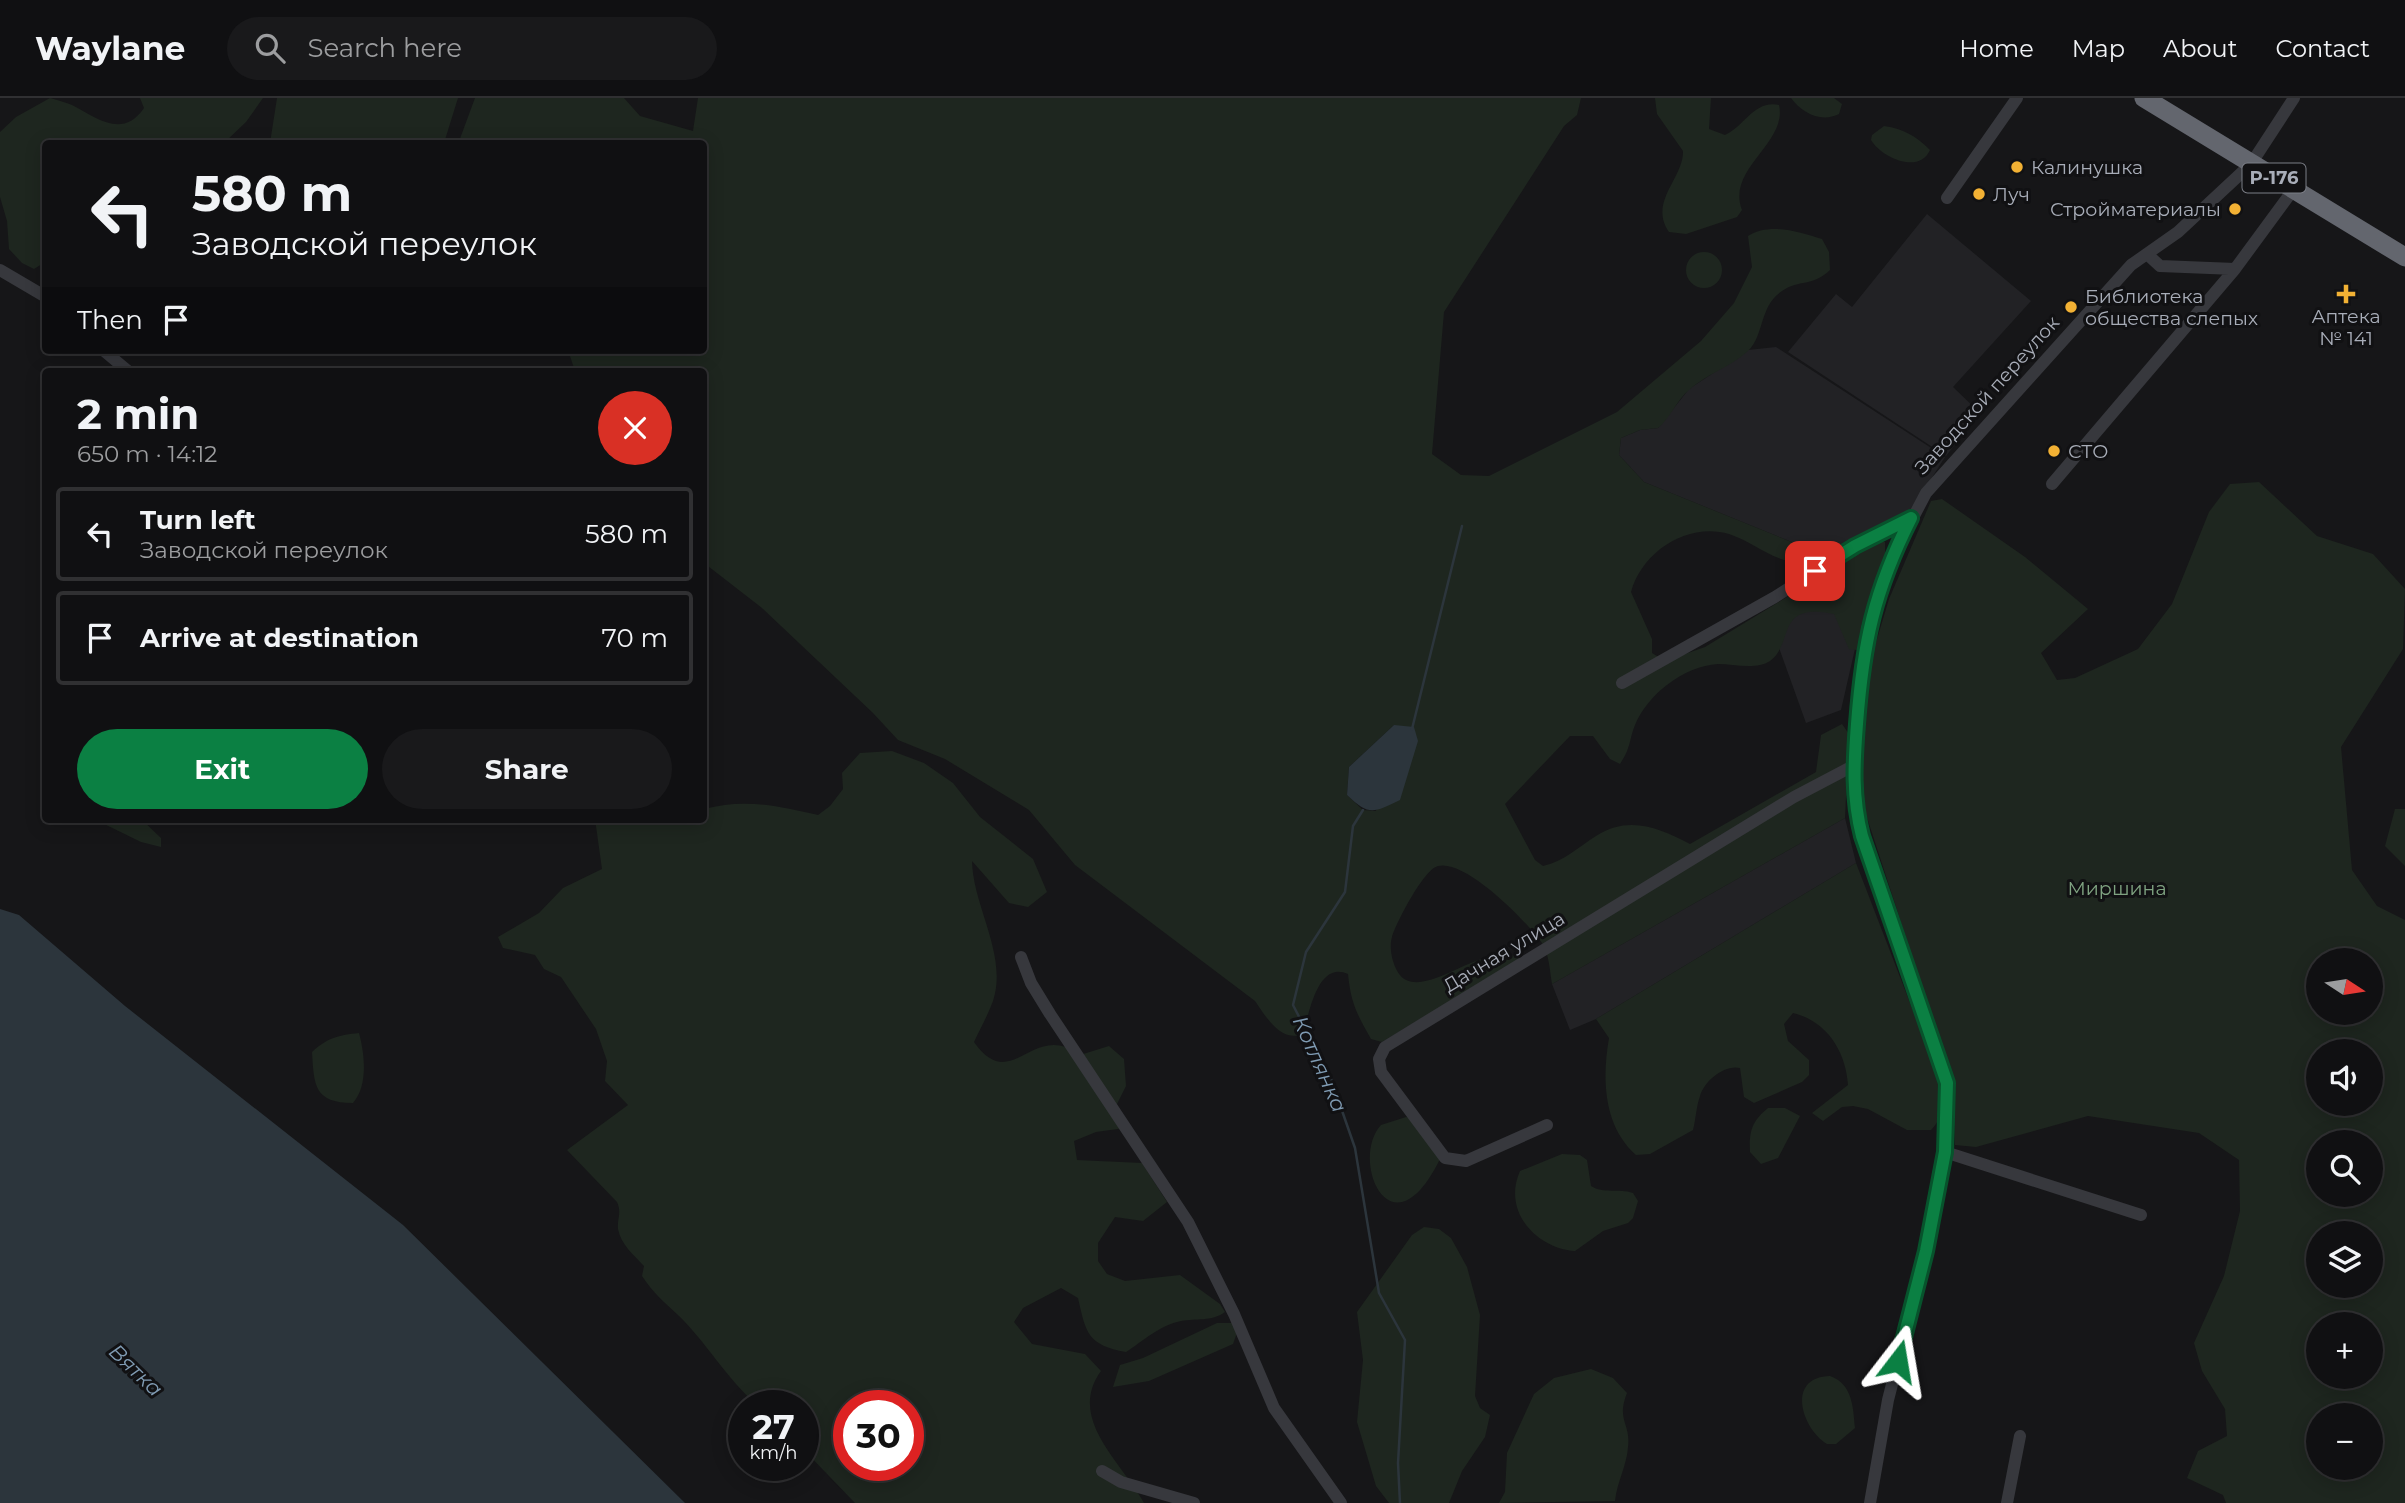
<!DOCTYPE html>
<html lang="en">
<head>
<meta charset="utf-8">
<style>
	:root { --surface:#101012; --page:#19191b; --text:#f1f3f6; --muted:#9c9d9f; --line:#303032; --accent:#0b8043 }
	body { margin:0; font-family:Montserrat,sans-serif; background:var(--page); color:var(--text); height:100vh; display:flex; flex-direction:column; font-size:26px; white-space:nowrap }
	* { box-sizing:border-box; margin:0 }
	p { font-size:23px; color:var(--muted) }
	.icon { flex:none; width:38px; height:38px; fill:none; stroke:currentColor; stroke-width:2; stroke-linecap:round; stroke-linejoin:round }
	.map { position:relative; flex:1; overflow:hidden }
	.sheet { position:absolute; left:42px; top:270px; width:665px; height:455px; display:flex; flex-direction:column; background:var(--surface); border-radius:7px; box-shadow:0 4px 18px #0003,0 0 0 2px var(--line) }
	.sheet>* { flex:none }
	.hud { position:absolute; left:42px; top:42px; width:665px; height:214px; border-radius:7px; box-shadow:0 4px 18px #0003,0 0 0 2px var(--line); background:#101012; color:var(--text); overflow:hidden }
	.needle { width:46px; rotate:102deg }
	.controls { position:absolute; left:2306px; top:850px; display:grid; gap:14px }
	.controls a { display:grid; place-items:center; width:77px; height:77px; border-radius:50%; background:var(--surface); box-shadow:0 4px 18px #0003,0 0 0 2px var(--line); font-size:35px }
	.speed { position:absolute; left:728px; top:1292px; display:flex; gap:14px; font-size:35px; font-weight:700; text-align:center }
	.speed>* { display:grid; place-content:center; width:91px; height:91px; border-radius:50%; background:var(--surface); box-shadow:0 4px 18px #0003,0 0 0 2px var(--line); line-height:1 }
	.speed small { font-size:18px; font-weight:400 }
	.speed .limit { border:10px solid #d22; background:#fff; color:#111 }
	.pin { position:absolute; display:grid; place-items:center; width:60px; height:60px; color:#fff; margin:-30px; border-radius:14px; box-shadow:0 4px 10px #0006 }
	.me { position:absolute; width:77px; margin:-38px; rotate:14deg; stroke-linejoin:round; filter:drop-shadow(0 0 5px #0008) }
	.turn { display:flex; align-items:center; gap:24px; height:147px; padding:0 35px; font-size:32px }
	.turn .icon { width:91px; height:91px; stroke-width:2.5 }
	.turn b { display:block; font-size:49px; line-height:60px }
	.then { display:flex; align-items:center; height:66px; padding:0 35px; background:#0003; gap:14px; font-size:26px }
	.round { display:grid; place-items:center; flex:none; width:74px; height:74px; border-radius:37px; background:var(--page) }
	.head { display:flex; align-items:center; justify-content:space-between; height:119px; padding:0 35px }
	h1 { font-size:42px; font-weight:700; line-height:52px }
	.action { display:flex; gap:14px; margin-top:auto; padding:14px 35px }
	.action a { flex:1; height:80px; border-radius:42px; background:var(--accent); color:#fff; font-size:28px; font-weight:700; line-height:80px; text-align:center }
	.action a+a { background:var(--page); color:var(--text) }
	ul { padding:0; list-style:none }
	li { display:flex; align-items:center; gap:21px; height:94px; margin:0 14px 10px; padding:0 21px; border:4px solid var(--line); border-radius:7px }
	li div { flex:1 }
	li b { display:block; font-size:26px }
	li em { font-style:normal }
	header { display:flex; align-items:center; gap:42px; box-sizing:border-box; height:98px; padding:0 35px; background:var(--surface); border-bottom:2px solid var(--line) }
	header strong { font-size:33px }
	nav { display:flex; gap:38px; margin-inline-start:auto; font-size:24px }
	.search { width:490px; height:63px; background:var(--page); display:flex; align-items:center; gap:18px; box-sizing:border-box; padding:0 24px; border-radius:38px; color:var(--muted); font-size:26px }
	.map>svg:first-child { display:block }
</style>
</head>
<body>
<header>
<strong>Waylane</strong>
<div class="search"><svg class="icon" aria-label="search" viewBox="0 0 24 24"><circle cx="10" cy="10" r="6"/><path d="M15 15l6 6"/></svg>Search here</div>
<nav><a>Home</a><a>Map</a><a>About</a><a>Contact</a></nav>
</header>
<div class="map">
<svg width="2405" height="1405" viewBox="0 0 2405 1405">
	<rect width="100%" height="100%" fill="#161618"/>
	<path fill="#222225" d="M1927,116L2031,203L1953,289L1980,315L1946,358L1788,254L1836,196L1852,209Z
		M1776,249L1945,359L1910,414L1831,460L1644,384L1619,357L1621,340L1640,332L1658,330L1689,291L1748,252Z
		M1870,485L1841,612L1806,625L1768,519Z
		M1845,720L1856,765L1596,921L1570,932L1552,886Z"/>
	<path fill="#1e261f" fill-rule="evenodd" d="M50,0C57,2 65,4 72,7C96,19 122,42 144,10L140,0H263L246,24L224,45L46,46L45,164L34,171L22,165L9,151L7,123L0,99V34L16,19Z
		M277,0H458L444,45H270Z
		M475,0H624L640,18L693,33L698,0H1581L1577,17L1564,28L1444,214L1432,356L1461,377L1489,378L1617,314L1701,243L1734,205L1752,169L1748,138C1770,124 1799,134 1822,141L1829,154L1830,172C1812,189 1800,181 1782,193C1759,208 1765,236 1748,253C1731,269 1706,276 1689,292C1676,303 1671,319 1658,330L1640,332L1621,340L1619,357L1644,384L1831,460C1814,460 1802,467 1784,462C1765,456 1748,442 1729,436C1687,424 1642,454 1631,494L1652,541V555L1665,563L1705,549L1879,443L1885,444V458L1857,552L1849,551L1834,516C1774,504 1795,545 1770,563C1756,572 1734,566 1718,566C1684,568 1648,596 1635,627C1629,642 1631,650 1620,666L1610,661L1593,638H1570L1505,706L1535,762L1543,768C1565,763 1578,749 1596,738C1629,717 1659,730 1690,746L1816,674L1821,637L1842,626L1849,636L1845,720L1552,886C1550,874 1549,855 1542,845C1526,823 1466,761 1438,768C1424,771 1396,825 1392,839C1388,851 1394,876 1406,882C1436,895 1481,844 1522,860L1382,944L1371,941C1357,916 1351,906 1348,876C1317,862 1309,917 1303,936C1281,945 1266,919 1255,903L1075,767L1029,712L945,661L898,642L873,615L762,510L704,465V273H575L568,252H704V46H458ZM1394,627L1376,713L1363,712L1347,697L1349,669Z
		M1655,0H1711L1709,31L1725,37C1745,28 1754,2 1779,7C1788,45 1726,71 1742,112L1737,119L1686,136L1669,134C1648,104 1684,80 1683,53L1657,16Z
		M1791,0H1834L1842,6L1839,16C1821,25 1802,15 1791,0Z
		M1884,28C1904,31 1916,38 1930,52C1919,77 1881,59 1871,42L1872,37Z
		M1686 172a18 18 0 1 1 36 0a18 18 0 1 1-36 0Z
		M2259,384L2317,438L2373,456L2405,491L2403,551L2341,649L2352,772L2377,808L2405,822V1405H2226L2223,1397L2187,1380L2198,1353L2227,1338L2225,1311L2202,1273L2194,1245L2224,1178L2240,1113L2239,1062L2199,1035L2088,1018L1976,1049L1955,1047L1953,984L1859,695L1864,584L1889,501L1931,403L1942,401L2025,459L2088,511L2041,555L2057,582L2075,580L2138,551L2172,506L2209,414L2230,386ZM2319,863H2371V915H2319ZM2319,954H2371V1006H2319ZM2319,1045H2371V1097H2319ZM2319,1136H2371V1188H2319ZM2319,1227H2371V1279H2319ZM2319,1318H2371V1370H2319Z
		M892,653L924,665L953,685L980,719L1033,761L1047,794L1028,809L1009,805L972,763C973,809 1008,857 993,903C988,917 980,931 974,944C1012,998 1032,921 1080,957L1109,948L1124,961L1126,988L1115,1010L1125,1030L1096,1034L1074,1043L1077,1062L1142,1065L1167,1104L1143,1123L1115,1119L1098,1145V1163L1107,1176L1125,1183L1180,1177L1220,1206L1225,1214C1211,1224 1196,1220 1181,1223C1160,1227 1143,1243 1126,1254C1088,1247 1086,1236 1078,1200L1061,1190L1023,1210L1014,1224L1032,1246L1085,1256L1101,1273C1066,1321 1123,1365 1144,1405H855L803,1351V1307H757C726,1280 707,1245 678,1217C663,1203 654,1196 642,1178L644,1168C634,1157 621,1147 618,1131C617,1120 622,1115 617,1104L567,1052L628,1007L605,983L607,963L596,931L561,879L544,871L535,857L503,850L498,839L539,815L563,790L602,771L595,721H704V711C745,700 777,708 818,717L830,708L843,691L842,675L860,655ZM849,1307H908V1367H849Z
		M2395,711H2405V768L2385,748Z
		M94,721H141L161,740V749L141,744Z
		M1856,765L1944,993C1944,1009 1942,1021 1931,1032H1907L1868,1011L1853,1008L1842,1009L1823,1023L1812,1015L1848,987C1846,954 1827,923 1793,915L1784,926L1788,943L1809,962V977L1802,984L1754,1005L1744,999L1740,970C1725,966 1704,983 1700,998C1696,1009 1696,1021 1693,1032L1650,1056L1636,1057C1603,1028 1602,980 1609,940L1596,921Z
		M359,935C365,957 368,988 353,1005C314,1005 314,987 312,954C327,940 339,937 359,935Z
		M1768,1010H1785L1800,1018L1778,1060L1761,1066L1750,1054C1749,1033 1752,1023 1768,1010Z
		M1406,1019L1414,1021L1440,1061C1391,1161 1349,1062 1381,1027Z
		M1562,1056L1580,1057L1587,1062L1591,1088C1603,1096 1619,1090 1633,1095L1638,1103L1633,1120L1628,1125L1603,1133L1575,1153C1536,1150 1502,1113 1520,1073Z
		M1424,1129L1439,1131L1451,1140L1467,1169L1480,1217L1475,1298L1480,1310L1490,1317L1485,1339L1462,1373L1449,1405H1389L1376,1388L1357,1324L1363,1262L1357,1214L1412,1137Z
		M1217,1225H1234L1238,1232L1233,1246L1149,1283L1113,1289L1120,1267L1143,1260Z
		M1591,1271L1613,1280L1627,1295C1616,1323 1631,1325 1628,1349C1627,1367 1617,1384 1615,1403L1499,1405L1505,1394L1507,1355L1534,1296L1554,1280Z
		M1830,1278C1853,1286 1853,1310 1855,1330L1836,1346H1827C1801,1330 1786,1279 1830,1278Z"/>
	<path fill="#2c353c" d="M1394,627L1414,629L1418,643L1400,702C1373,715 1369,718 1347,697L1349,669Z
		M0,811L19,817L125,908L403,1127L685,1405H0Z"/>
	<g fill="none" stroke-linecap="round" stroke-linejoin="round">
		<path stroke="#2c353c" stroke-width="2.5" d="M1412,631L1462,428
			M1363,712L1353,728L1345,794L1306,854L1293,907L1331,981L1355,1050L1379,1195L1405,1242L1398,1365L1400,1405"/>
		<path stroke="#37383d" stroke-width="12" d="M1947,100L2017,0
			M2147,156L2160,168L2235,171
			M0,172L46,199
			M103,252L128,273
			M2052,386L2235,171L2293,92
			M1622,585L1775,499L1855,448L1911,420
			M201,721H209
			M1021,859L1031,885L1050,916L1188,1124L1234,1216L1274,1310L1341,1405
			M1547,1027L1466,1063L1445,1060L1381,974L1379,961L1385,949L1794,699L1853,668
			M1945,1054L2141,1117
			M1102,1373L1121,1384L1194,1405
			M1870,1405L1888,1302L1926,1153L1942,1072L1947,985L1855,709L1853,668L1867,531L1884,475L1926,395L2131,167L2178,134L2251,66L2294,0
			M2007,1405L2020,1338"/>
		<path stroke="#63666e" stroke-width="19" d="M2144,0L2405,159"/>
	</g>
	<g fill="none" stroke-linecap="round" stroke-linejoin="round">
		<defs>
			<path id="route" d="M1815,473L1855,448L1911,420C1874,493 1863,545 1857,626C1854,665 1852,699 1862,738L1947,985L1945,1054L1926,1153L1898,1263"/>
		</defs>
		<use href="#route" stroke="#07532c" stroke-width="18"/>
		<use href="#route" stroke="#0b8043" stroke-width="12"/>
	</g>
	<g fill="#f2b134" stroke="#111113" stroke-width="2.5">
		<circle cx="2017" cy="69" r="7"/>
		<circle cx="1979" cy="96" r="7"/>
		<circle cx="2235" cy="111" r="7"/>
		<path d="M2342.5 185.5h7v7h7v7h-7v7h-7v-7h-7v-7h7z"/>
		<circle cx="2071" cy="209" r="7"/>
		<circle cx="2054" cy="353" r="7"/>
	</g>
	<g text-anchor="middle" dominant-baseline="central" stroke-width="6" stroke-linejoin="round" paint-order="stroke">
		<rect fill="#111113" stroke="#7b7e86" stroke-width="2" x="2242.5" y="65.5" width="63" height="29" rx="5"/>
		<g font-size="18" font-weight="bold" fill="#a8adb8">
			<text x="2274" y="80">Р-176</text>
		</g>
		<g font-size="19" fill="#a8adb8" stroke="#111113" text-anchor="start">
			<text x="2031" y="69">Калинушка</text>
			<text x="1993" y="96">Луч</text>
			<text x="2221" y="111" text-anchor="end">Стройматериалы</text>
			<text x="2085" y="198">Библиотека<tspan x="2085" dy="22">общества слепых</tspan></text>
			<text x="2346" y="218" text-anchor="middle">Аптека<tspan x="2346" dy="22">№ 141</tspan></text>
			<text x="2068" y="353">СТО</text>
		</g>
		<g font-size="19" fill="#a8adb8" stroke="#111113">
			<text transform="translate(1987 297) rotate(-48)">Заводской переулок</text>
			<text transform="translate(1504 854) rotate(-31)">Дачная улица</text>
		</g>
		<g font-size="19" fill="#7fa381" stroke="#111113">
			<text x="2117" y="790">Миршина</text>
		</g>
		<g font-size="21" font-style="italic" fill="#7f9bb3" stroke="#111113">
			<text transform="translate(1320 966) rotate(66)">Котлянка</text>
			<text transform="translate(136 1272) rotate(44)">Вятка</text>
		</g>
	</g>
</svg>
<div class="controls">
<a><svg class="needle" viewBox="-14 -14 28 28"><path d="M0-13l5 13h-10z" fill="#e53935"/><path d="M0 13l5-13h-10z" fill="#9c9d9f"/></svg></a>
<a><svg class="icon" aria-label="sound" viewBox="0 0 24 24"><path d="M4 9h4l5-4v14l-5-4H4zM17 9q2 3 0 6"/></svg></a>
<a><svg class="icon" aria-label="search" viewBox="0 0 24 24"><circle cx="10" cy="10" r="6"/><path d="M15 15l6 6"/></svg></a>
<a><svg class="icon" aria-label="layers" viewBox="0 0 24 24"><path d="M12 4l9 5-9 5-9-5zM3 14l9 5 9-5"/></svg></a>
<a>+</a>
<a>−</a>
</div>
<div class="speed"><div>27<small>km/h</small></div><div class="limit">30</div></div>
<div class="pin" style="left:1815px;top:473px;background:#d93025"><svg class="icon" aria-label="arrive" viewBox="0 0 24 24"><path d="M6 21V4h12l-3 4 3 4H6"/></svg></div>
<svg class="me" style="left:1898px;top:1263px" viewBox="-20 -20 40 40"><path d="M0-17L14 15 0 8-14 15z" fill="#0b8043" stroke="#fff" stroke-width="4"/></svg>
<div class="hud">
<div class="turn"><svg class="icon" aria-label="left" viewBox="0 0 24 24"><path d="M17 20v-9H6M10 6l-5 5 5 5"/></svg><div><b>580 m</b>Заводской переулок</div></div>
<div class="then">Then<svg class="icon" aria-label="arrive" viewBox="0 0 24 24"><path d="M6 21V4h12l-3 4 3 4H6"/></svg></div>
</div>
<section class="sheet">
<div class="head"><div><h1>2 min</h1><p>650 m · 14:12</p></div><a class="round" style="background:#d93025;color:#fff"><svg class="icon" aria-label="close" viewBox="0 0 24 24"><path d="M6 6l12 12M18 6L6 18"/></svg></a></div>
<ul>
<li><svg class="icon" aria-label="left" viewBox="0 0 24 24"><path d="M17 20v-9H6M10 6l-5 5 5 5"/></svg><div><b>Turn left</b><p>Заводской переулок</p></div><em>580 m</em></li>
<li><svg class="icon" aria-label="arrive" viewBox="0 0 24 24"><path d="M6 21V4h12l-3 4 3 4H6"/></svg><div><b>Arrive at destination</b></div><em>70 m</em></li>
</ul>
<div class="action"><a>Exit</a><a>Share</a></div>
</section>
</div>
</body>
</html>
